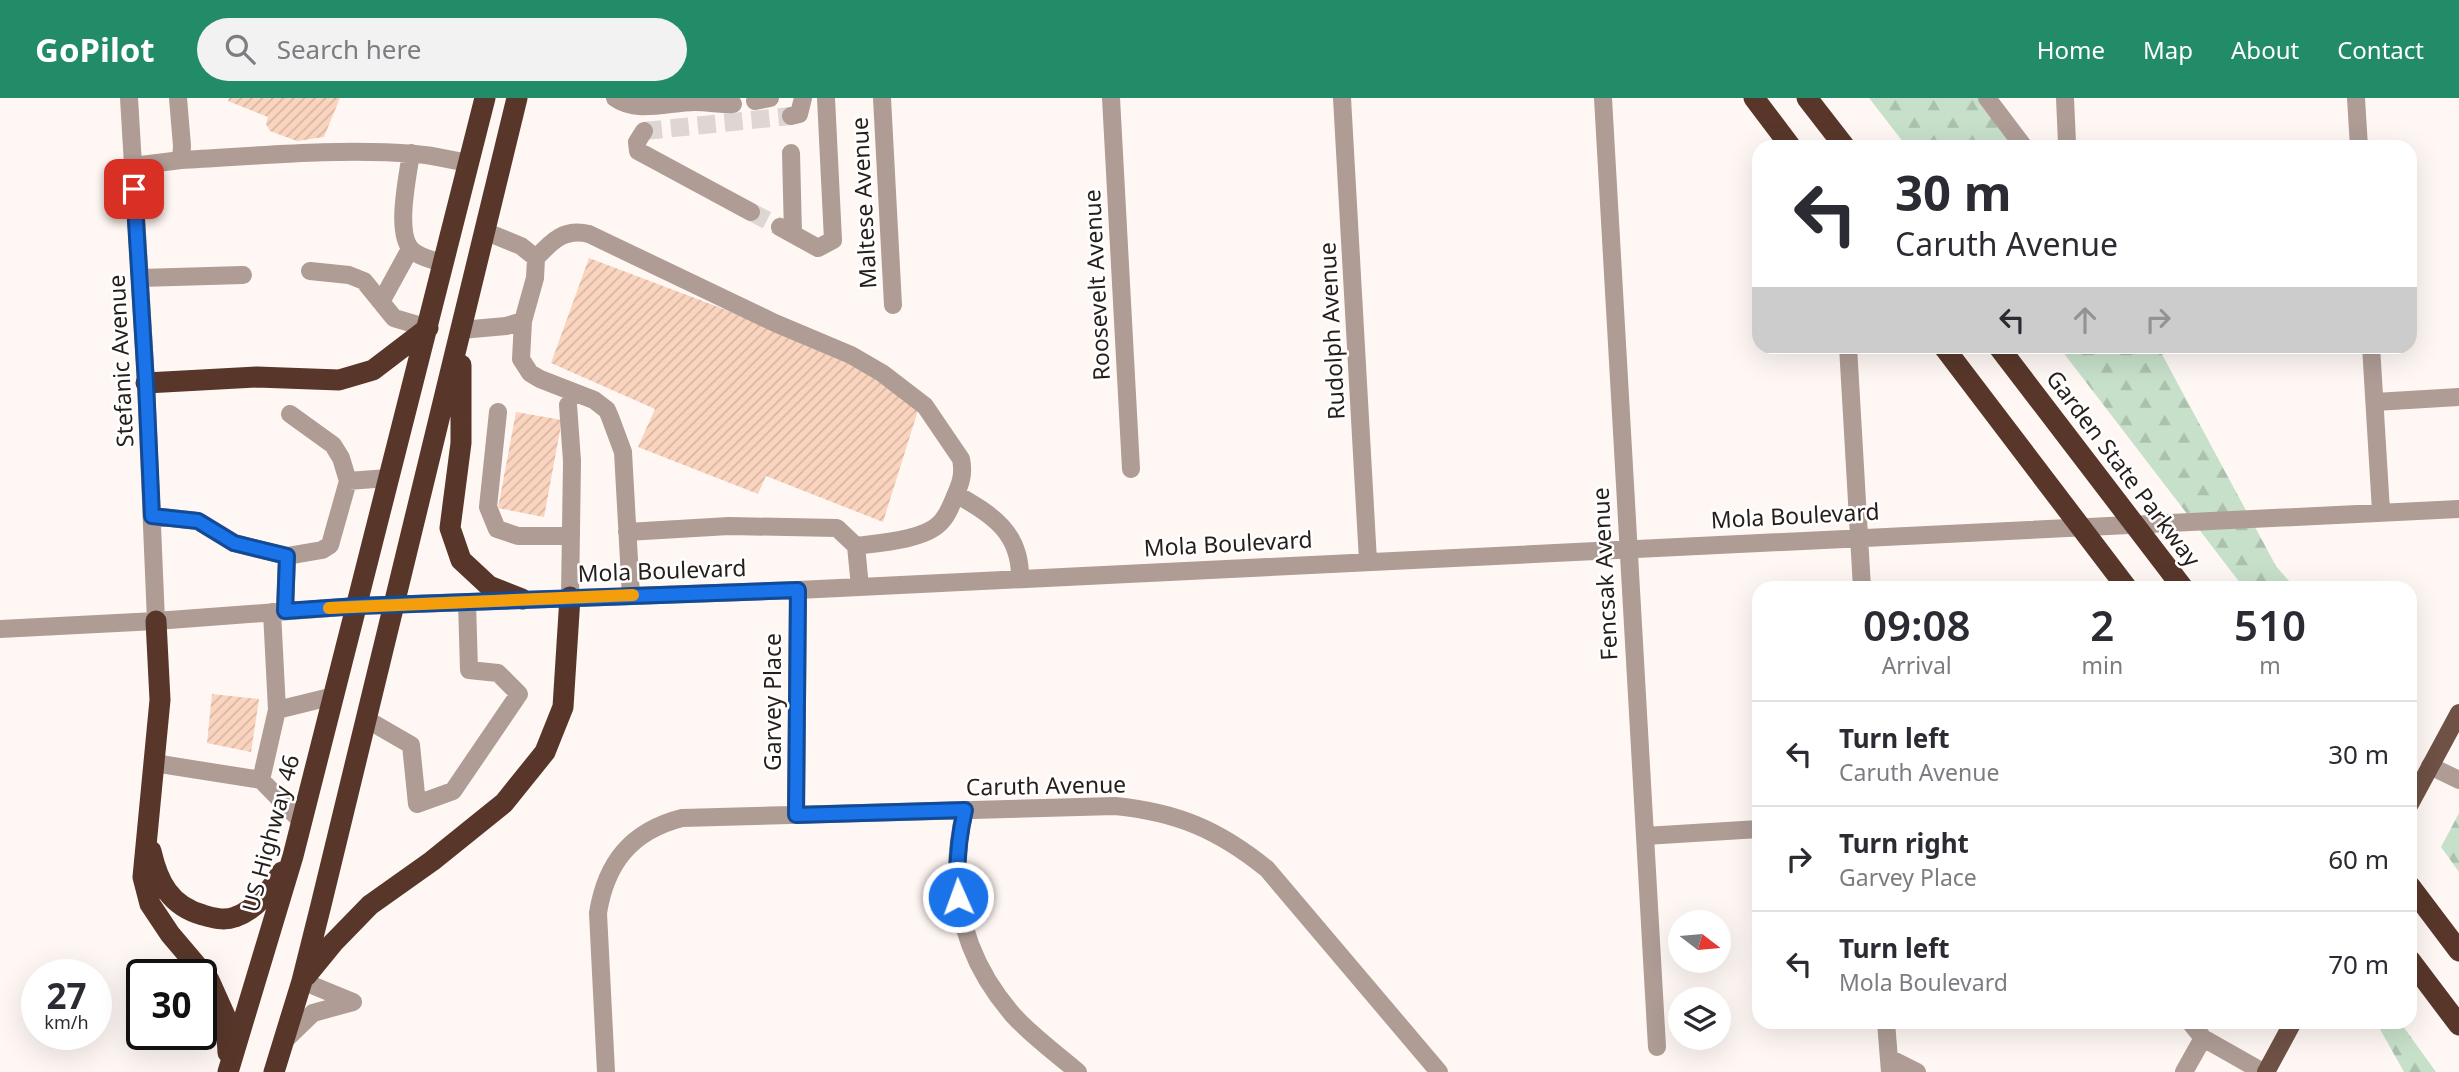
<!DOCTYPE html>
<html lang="en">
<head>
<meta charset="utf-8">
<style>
	:root { --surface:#fff; --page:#f2f2f3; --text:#2b2b33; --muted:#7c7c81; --line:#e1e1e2; --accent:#228b68 }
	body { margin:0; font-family:"Noto Sans",sans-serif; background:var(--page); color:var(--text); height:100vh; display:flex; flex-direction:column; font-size:26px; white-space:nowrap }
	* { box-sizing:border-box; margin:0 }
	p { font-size:23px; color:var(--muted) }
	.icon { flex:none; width:38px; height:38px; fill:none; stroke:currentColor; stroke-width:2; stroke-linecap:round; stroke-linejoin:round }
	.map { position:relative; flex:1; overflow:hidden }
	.details { position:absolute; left:1752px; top:483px; width:665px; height:448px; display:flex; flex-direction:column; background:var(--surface); border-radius:21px; box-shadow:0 7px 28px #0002 }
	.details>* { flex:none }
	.hud { position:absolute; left:1752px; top:42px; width:665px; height:214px; border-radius:21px; box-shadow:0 7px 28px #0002; background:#fff; color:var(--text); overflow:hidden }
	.needle { width:46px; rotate:106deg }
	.buttons { position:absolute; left:1668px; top:812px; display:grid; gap:14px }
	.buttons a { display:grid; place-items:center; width:63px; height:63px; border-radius:50%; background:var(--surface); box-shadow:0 7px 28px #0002; font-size:35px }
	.speed { position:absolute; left:21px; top:861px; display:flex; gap:14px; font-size:35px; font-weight:700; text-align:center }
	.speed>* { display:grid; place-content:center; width:91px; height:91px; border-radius:50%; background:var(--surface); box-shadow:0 7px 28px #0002; line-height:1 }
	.speed small { font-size:18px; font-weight:400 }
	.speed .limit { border:4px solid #111; border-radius:10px; background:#fff; color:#111 }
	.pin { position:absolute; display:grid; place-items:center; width:60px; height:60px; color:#fff; margin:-30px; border-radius:14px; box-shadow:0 4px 10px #0006 }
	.me { position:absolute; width:77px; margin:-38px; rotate:358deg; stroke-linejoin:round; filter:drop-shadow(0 0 5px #0008) }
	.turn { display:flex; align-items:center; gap:24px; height:147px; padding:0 28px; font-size:32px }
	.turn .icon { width:91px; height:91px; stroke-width:2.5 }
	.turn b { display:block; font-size:49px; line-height:60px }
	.lanes { display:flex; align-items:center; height:66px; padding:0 28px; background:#0003; justify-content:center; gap:35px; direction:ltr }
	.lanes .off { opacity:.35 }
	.eta { display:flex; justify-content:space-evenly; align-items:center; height:119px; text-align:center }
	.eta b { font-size:42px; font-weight:600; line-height:49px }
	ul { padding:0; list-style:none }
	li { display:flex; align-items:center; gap:21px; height:105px; padding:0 28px; border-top:2px solid var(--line) }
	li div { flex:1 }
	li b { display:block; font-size:26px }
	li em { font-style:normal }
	header { display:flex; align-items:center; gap:42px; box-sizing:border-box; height:98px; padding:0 35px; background:var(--accent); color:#fff }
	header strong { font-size:33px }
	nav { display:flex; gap:38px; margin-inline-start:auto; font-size:24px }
	.search { width:490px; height:63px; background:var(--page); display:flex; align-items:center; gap:18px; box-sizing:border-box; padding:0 24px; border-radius:38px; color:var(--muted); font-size:26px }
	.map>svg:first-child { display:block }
</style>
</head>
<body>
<header>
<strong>GoPilot</strong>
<div class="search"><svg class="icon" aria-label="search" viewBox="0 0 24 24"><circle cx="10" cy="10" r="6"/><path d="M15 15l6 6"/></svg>Search here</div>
<nav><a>Home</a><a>Map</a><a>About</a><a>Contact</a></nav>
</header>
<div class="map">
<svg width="2459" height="974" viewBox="0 0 2459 974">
	<defs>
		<pattern id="forest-firs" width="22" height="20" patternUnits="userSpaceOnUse" patternTransform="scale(1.75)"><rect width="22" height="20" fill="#c7e0ca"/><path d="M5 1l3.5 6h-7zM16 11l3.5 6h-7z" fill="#abc0ad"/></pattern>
		<pattern id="building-hatch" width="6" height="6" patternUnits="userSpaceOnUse" patternTransform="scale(1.75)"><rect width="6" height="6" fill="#fad4be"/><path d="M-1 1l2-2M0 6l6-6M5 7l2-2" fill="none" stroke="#d6b6a3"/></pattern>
	</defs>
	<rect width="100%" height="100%" fill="#fff7f3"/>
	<path fill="url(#forest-firs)" d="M1869,0H1990L2027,49H1907Z
		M2059,249H2158L2276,468L2295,490H2244Z
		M2459,715V774L2441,749Z
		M2376,924H2400L2436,974H2404Z"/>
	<path fill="url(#building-hatch)" d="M229,0H340L324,39L297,43L270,33L266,26L268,19L228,3Z
		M589,160L858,262L920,306L883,424L766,378L758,396L638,349L655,311L551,265Z
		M516,314L562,322L544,419L498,410Z
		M212,596L259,601L251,654L207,645Z"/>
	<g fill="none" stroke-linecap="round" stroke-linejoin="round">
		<path stroke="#ded6d3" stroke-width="18" stroke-dasharray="18 9" stroke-linecap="butt" d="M644,33L791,18
			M751,114L780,129"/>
		<path stroke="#ae9c95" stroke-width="18" d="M129,0L146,285L156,523
			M615,0C637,16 669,4 695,4C709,4 718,7 733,6
			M882,0L893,207
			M1111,0L1131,371
			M1342,0L1368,463
			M1603,0L1657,949
			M1987,0L2024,49
			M2065,0L2067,45L2066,49
			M2356,0L2359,49
			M755,3L770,0
			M791,18L799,16L803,0
			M644,33L637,44L638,53L751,114
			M411,55C408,78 394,138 413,153C421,160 434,162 444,166
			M791,55L793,136
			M181,62C258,58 337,50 415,56C433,57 451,62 468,65
			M133,68L181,62L182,48L178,0
			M780,129L818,150L833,142L826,0
			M484,133L521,148L536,160
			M310,173L349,177L364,183L394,220L428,230
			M140,180L243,177
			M381,204L410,151
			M461,232L506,228L523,223
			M1848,248L1862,490
			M2371,248L2381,413
			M2375,304L2459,299
			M568,307L572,363L570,499
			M498,314L488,409L497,431L518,438H571
			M348,383L388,380
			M956,396C992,417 1021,434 1020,481
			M152,418L198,423L234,445L287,458
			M627,434L729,428L837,430L856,448L860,489
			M631,498L623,354L610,319L607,312L594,302L540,281L530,275L521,261L523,223L535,180L536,160C552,143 564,130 589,136L775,225L851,257L882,275L925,308L961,361C964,375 961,385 955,398C951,408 947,419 939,426C923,442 878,445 856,448
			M285,513L287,458L322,452L330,447L348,383L341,360L333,347L290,316
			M0,531L156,523L357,508L798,492L2459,411
			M277,612L334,598
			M366,621L411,647L417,706L453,693L519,596L498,575L469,572L467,504
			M154,665L261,682L277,612L272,514
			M2430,668L2459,682
			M261,682L302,724
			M965,712C946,788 961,857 1013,917C1032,938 1057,956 1078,974
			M796,717L798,492
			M1645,738L1759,731
			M302,883L353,904
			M1886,924L1890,974
			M2190,924L2203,940
			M283,944L313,915L353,904
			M1889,960L1917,974
			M606,974L598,815C606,765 631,733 682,720L1115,708C1177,714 1219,732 1267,771L1439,974
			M2184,974L2203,940L2263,974"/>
		<path stroke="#6f5145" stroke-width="18" d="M2410,706L2459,615
			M2266,974L2293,924"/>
		<path stroke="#58372a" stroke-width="21" d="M1754,0L1791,49
			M1807,0L1845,49
			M1943,248L2127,490
			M1998,248L2183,490
			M461,267V345L450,430L461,462L489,488L522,501
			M146,285L257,279L339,282L373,272L428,230
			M156,523L160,602L143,779L150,806L170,836L209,882L226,920L228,955
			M151,753C158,784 170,808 203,817C213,820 224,823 235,819C256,812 271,791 282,774
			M2410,788L2459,853
			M2410,862L2459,927
			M306,878L333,845L370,807L432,763L504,705L545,654L563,609L570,499
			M228,974L293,758L485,0
			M274,974L302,883L321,807L517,0"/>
	</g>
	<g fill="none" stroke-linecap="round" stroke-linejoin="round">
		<defs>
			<path id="route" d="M134,91L146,285L152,418L198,423L234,445L287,458L285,513L357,508L798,492L796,717L965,712C958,741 956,768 958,799"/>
		</defs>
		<use href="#route" stroke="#114b97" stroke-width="18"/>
		<use href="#route" stroke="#1a73e8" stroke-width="12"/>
		<path stroke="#f59e0b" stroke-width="12" d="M329,510L633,497"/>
	</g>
	<g text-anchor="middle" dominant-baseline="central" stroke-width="5" stroke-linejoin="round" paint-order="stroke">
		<g font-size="23" fill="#251e1b" stroke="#fff">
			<text transform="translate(863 105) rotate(-93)">Maltese Avenue</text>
			<text transform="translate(1096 187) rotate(-93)">Roosevelt Avenue</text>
			<text transform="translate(1331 233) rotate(-93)">Rudolph Avenue</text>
			<text transform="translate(120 263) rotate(-93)">Stefanic Avenue</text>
			<text transform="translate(2124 370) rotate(53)">Garden State Parkway</text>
			<text transform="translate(1795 417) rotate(-3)">Mola Boulevard</text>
			<text transform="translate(1228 445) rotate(-3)">Mola Boulevard</text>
			<text transform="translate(662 472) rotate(-2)">Mola Boulevard</text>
			<text transform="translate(1604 476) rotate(-93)">Fencsak Avenue</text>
			<text transform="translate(772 604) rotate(-90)">Garvey Place</text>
			<text transform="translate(1046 687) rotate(-1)">Caruth Avenue</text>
			<text transform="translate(270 735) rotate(-75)">US Highway 46</text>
		</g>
	</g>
</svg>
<div class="buttons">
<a><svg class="needle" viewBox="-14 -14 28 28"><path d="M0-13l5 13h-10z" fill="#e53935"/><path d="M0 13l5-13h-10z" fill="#7c7c81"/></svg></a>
<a><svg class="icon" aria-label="layers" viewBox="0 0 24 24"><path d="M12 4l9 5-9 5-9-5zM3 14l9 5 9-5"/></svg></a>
</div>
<div class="speed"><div>27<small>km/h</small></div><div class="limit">30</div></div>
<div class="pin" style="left:134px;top:91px;background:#d93025"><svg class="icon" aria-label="arrive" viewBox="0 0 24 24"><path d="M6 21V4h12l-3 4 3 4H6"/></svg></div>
<svg class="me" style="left:958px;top:799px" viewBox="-20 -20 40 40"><circle r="17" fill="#1a73e8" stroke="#fff" stroke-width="3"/><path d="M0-11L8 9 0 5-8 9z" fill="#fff"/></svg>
<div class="hud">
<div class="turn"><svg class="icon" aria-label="left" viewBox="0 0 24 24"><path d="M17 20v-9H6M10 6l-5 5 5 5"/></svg><div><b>30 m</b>Caruth Avenue</div></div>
<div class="lanes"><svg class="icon" aria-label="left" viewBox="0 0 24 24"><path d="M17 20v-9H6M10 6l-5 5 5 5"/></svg><svg class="icon off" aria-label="ahead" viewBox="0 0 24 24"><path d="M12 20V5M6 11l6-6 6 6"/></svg><svg class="icon off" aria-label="right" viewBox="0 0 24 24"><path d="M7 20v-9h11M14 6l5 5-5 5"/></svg></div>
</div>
<section class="details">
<div class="eta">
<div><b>09:08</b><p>Arrival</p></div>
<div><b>2</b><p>min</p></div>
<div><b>510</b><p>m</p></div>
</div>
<ul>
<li><svg class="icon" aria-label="left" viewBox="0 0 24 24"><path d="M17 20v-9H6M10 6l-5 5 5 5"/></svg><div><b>Turn left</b><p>Caruth Avenue</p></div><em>30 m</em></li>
<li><svg class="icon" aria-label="right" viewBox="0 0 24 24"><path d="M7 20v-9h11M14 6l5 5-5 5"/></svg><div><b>Turn right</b><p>Garvey Place</p></div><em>60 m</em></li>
<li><svg class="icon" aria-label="left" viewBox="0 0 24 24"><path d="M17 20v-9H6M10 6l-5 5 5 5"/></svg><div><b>Turn left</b><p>Mola Boulevard</p></div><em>70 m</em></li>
</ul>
</section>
</div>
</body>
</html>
